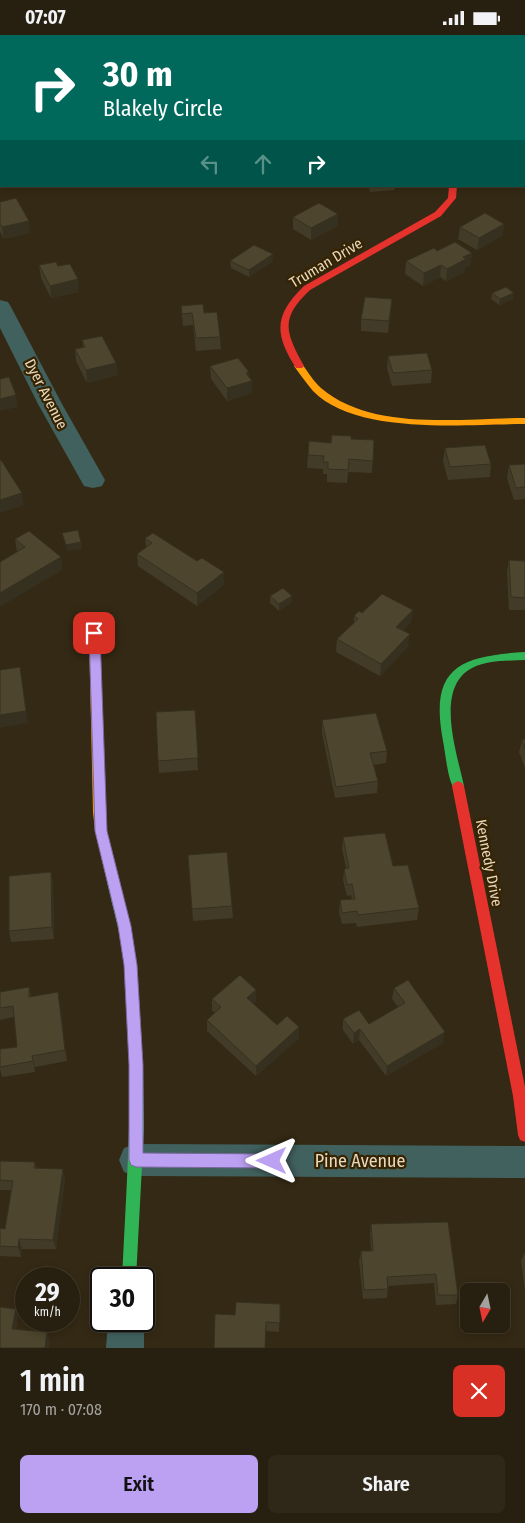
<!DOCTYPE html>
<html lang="en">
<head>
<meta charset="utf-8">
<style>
	:root { --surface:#271f0f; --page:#2f2718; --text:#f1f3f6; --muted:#a4a29e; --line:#433d2f; --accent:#bca0f2 }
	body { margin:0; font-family:"Fira Sans Condensed",sans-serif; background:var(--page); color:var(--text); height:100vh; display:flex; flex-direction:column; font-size:19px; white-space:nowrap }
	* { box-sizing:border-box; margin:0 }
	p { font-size:16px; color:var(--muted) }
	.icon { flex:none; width:28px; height:28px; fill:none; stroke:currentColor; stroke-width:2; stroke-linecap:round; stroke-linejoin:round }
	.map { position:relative; height:1313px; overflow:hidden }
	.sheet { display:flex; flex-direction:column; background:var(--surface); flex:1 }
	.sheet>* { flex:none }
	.guide { position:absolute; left:0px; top:0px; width:525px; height:152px; box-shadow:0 2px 8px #0003,0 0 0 1px var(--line); background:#00695c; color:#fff; overflow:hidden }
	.needle { width:32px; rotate:189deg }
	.fabs { position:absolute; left:460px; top:1248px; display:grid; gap:10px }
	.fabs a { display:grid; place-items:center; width:50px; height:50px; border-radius:8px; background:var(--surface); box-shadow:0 2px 8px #0003,0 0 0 1px var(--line); font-size:25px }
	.speed { position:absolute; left:15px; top:1232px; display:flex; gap:10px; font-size:25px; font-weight:700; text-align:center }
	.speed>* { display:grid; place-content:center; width:65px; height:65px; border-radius:50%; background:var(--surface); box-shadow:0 2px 8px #0003,0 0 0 1px var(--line); line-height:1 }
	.speed small { font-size:12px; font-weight:400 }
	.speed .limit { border:2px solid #111; border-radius:8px; background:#fff; color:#111 }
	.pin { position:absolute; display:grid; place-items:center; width:42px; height:42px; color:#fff; margin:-21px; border-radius:10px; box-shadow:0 2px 8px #0006 }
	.me { position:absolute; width:55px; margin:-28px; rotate:270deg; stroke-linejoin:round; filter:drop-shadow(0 0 4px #0008) }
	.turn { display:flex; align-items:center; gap:18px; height:105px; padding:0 20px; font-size:22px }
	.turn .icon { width:65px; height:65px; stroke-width:2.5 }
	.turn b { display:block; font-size:35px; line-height:42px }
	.lanes { display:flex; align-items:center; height:48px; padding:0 20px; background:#0003; justify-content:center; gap:25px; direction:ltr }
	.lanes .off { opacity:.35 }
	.round { display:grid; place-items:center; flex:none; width:52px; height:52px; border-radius:8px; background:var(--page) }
	.overview { display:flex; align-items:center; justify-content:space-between; height:85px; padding:0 20px }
	h1 { font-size:30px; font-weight:600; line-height:38px }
	.action { display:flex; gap:10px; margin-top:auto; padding:10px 20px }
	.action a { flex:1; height:58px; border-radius:8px; background:var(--accent); color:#111; font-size:20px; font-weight:600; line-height:58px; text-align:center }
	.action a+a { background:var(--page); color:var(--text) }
	.status { display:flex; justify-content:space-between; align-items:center; height:35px; padding:0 25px; background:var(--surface); direction:ltr }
	.status svg { height:14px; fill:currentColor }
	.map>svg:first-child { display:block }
</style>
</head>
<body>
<div class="status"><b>07:07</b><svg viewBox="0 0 49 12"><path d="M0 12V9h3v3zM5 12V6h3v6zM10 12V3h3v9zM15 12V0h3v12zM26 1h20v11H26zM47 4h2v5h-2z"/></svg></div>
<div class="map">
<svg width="525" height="1313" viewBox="0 0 525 1313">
	<rect width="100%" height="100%" fill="#342914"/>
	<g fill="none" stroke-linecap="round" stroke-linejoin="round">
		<path fill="#41615f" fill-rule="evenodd" d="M293,0H304L305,1H294Z
			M441,0H451V1H441Z"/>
		<path fill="#41615f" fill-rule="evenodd" d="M525,82V94L524,95V83Z
			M0,265L8,267L11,272L62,369L105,445L102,451L93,453L84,451L38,369L0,293Z
			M136,1109L525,1111V1143L136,1141L124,1137L119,1125L124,1113Z
			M144,1284V1313H106L108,1286H144Z"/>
		<path fill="#30b455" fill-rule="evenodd" d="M525,617V625C508,626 487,625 472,633C434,653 457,718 464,751L462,754H454C447,741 446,721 443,706C429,632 460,621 525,617Z
			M112,837L116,838L118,842L137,930L143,1030L144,1093L136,1244H122C127,1140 135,1036 125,932C122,902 112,871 106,842L108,838Z"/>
		<path fill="#ff9f0a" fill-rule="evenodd" d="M299,328L302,329C308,337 314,347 321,353C372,397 463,383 525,383V389C467,389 357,401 313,356C306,348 300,339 294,331Z
			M94,594L99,598L105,777L107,796L118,842L116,846L112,847L108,846L106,842L95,796L93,777L89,598Z"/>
		<path fill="#e5322d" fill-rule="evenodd" d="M449,151H457L456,163L441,181L310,255C280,283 285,297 304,331L302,333H296C274,299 274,280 304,251L435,177L448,163Z
			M458,746L462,748L464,751L525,1052V1107L520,1105L518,1100L513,1061L452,751L454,748Z"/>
	</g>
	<path fill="#423b27" d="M91,0H161V1H91Z
		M166,0H220L216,1H168Z
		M337,0H367L364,1H337Z
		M370,0H433V1H370Z
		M524,34H525V50L524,49Z
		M524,106H525V145H524Z
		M368,151H395L394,155L370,157Z
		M0,167L30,198L4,204L0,197Z
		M293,182L338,191L311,205L293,194Z
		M504,189L502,201L477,215L458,204L460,192Z
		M437,216L472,218L470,231L465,233V237L446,246L440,242L423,251L405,239L406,226Z
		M273,219V226L249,242L231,233L230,226Z
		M39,230L58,231L79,257L51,263L41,243Z
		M492,258L513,264L499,270L491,264Z
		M392,264L391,277L388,298L361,296V284Z
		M181,271L204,278L220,302L221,314L196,316L193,290L183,291Z
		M82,305L116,328L118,340L87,348L76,326L75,314L83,312Z
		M388,321L432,335L431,348L392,351L387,333Z
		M210,331L249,337V343L252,346V358L227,366L211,344Z
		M351,404L374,405L372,438L348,437L347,448L327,447V439H323V434L307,433L308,420L331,408Z
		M445,413L491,429L490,442L448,445L443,426Z
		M525,429V464L514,465L507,443L509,430Z
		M145,503L224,537V550L197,571L138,531L137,519L146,512Z
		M15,504L61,522L62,535L17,517Z
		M509,525L525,526V575H509L507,537Z
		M270,561L292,567L279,576L270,568Z
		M362,578L411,587L403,596L408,612L380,641L336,617L337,604L354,588V581Z
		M195,675L198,735L159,738L158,726Z
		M322,685L387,716L386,728L373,730L378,746L377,758L335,763L322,698Z
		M525,704V733L519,717L522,705Z
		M343,802L393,831L419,873L417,885L357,892L356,888L342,889L339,877L340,865L352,864L351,860L347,861L343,845L344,834L346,833L342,814Z
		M188,820L232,871L233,883L193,886Z
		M51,837L53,849L54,904L11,907L9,896Z
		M29,952L31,961L60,968L67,1026L35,1032V1037L2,1042L0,1034V1014L17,1012L14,982L0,985V957Z
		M394,953L443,1008L386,1041L359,1005L353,1009L343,995V984L369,989L398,972L392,964Z
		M212,964L256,966L253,969L277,990L299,992V1003L256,1041L207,996V985L215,978L212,975Z
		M0,1126L35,1127L36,1133L65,1144L56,1214H22L21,1222L0,1221V1193L5,1194L11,1155H0Z
		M448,1187L458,1260L456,1269L436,1270L434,1248L388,1251L387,1263L363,1264L359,1226L361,1216H371L370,1199L371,1189Z
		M525,1217V1256L521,1226Z
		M280,1269L279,1297L266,1296L235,1280Z"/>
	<path fill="#363020" d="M153,0H161V1H148Z
		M181,0H220L216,1H181Z
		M355,0H367L364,1H353Z
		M416,0H433V1H414Z
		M0,36H1V48H0Z
		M338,179V191L311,205V193Z
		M29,186L30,198L4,204L2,192Z
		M504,189L502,201L477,215L479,203Z
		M472,218L470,231L465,233V237L446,246L447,234L463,222Z
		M273,219V226L249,242V235Z
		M441,230L440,242L423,251L424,238Z
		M78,244L79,257L51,263L50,251Z
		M514,258L513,264L499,270L500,264Z
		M392,264L391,277L388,298L389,286Z
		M116,328L118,340L87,348L86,335Z
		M249,337V347L252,346V358L227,366V353L246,338Z
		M16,360L18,372L0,376V364Z
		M22,458L24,470L0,478V465Z
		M81,507L82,514L67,516L66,510Z
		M61,522L62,535L0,572V558Z
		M224,537V550L197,571V558Z
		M292,561V567L279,576V569Z
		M413,575L411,587L395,604L396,592Z
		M410,599L408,612L380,641L381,629Z
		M22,644L28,688L0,693V680Z
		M51,837L53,849L54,904L52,892Z
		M256,955V966L247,974V963Z
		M58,957L60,968L67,1026L65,1015Z
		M299,992V1003L256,1041V1031Z
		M360,994L359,1005L353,1009L354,998Z
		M445,997L443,1008L386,1041L387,1031Z
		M32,1021L35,1032V1037L33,1026Z
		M63,1134L65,1144L56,1214L53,1205Z
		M19,1204L22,1214L21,1222L18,1212Z
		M16,1274L18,1283L15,1303L12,1294Z
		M47,1297L50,1306L49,1313H45Z"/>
	<path fill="#4d452d" stroke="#363020" d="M100,0H153L148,1H101Z
		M380,0H416L414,1H383Z
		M524,105L525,106V133L524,132Z
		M16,163L29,186L2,192L0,188V167Z
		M319,168L338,179L311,193L293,182Z
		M485,178L504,189L479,203L460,192Z
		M455,207L472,218L463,222L466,224L447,234L441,230L424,238L406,226L434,213L437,216Z
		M254,210L273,219L249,235L230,226Z
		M56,227L58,231L70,229L78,244L50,251L39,230Z
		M506,252L514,258L500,264L492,258Z
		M365,262L392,264L389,286L361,284Z
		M203,269L204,278L217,277L220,302L196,303L192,278L182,279L181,271Z
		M102,301L116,328L86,335L75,314L85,312L82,305Z
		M427,318L432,335L393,338L388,321Z
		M238,323L249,337L246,338L252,346L227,353L210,331Z
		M9,342L16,360L0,364V344Z
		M332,400L351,401V404L374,405L373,426L349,424L348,435L328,434V427H323L324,421L308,420L309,406L331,408Z
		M485,410L491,429L450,432L445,413Z
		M0,425H1L22,458L0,465Z
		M525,429V452L516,453L509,430Z
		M78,495L81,507L66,510L62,498Z
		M29,496L61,522L0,558V527L25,512L15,504Z
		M153,498L197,526L202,523L224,537L197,558L137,519L152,508L145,503Z
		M509,525L525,526V563L511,562Z
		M283,553L292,561L279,569L270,561Z
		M382,559L413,575L396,592L410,599L381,629L337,604L358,584L354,581L359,576L362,578Z
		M20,632L26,676L0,680V635Z
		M195,675L198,723L158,726L156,677Z
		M376,678L387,716L370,718L378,746L336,752L322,685Z
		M525,704V714L522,705Z
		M385,798L393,831L408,830L419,873L358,880L357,876L342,878L340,865L355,864L352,849L347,850L344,834L349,833L343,802Z
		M227,817L232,871L192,874L188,820Z
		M51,837L52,892L9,896V841Z
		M240,940L256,955L247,963L277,990L287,981L299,992L256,1031L207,985L221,972L212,964Z
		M408,945L445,997L387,1031L360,994L354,998L343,984L359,975L369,989L405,968L394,953Z
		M29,952V962L58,957L65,1015L32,1021L33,1026L0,1032V1014L17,1012L13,971L0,973V957Z
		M0,1126L35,1127L34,1133L63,1134L53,1205L19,1204L18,1212L0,1211V1193L5,1194L13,1146L0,1145Z
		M448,1187L458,1260H438L436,1239L387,1242L388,1254L364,1255L361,1216H373L371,1189Z
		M236,1267L280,1269V1288L266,1287L265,1313H214L215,1279L235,1280Z
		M0,1272L16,1274L12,1294L47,1297L45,1313H0Z"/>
	<path fill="#bca0f2" stroke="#7a689d" d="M94,594L100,598L107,796L131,891L137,930L143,1030V1118L272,1119L277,1121L279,1126L277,1131L272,1133L136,1132L131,1130L129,1125V1030L124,930L118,891L95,796L89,598Z"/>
	<g text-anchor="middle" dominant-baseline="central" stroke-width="4.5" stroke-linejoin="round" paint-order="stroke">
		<g font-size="15" fill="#e7d8c0" stroke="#362300">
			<text transform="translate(326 228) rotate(-31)">Truman Drive</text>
			<text transform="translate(46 359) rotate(63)">Dyer Avenue</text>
			<text transform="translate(489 828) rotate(79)">Kennedy Drive</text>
		</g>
		<g font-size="18" fill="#e7d8c0" stroke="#362300">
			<text x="360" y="1126">Pine Avenue</text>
		</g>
	</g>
</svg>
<div class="fabs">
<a><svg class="needle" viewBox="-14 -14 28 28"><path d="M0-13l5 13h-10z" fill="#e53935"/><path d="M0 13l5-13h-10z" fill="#a4a29e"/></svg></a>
</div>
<div class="speed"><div>29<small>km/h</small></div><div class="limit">30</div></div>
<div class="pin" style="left:94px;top:598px;background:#d93025"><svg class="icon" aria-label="arrive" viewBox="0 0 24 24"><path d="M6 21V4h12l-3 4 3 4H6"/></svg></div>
<svg class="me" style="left:272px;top:1126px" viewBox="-20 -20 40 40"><path d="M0-17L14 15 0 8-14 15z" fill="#bca0f2" stroke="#fff" stroke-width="4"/></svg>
<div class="guide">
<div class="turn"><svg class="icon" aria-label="right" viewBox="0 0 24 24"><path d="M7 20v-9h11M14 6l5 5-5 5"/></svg><div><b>30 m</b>Blakely Circle</div></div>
<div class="lanes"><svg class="icon off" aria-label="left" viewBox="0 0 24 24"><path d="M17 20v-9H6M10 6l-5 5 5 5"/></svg><svg class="icon off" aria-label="ahead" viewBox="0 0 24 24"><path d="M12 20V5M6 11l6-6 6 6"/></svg><svg class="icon" aria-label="right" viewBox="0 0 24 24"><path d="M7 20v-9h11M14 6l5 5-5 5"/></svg></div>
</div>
</div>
<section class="sheet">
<div class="overview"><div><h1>1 min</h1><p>170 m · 07:08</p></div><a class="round" style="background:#d93025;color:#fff"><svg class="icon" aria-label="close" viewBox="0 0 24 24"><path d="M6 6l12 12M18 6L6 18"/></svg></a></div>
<div class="action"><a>Exit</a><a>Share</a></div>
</section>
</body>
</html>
